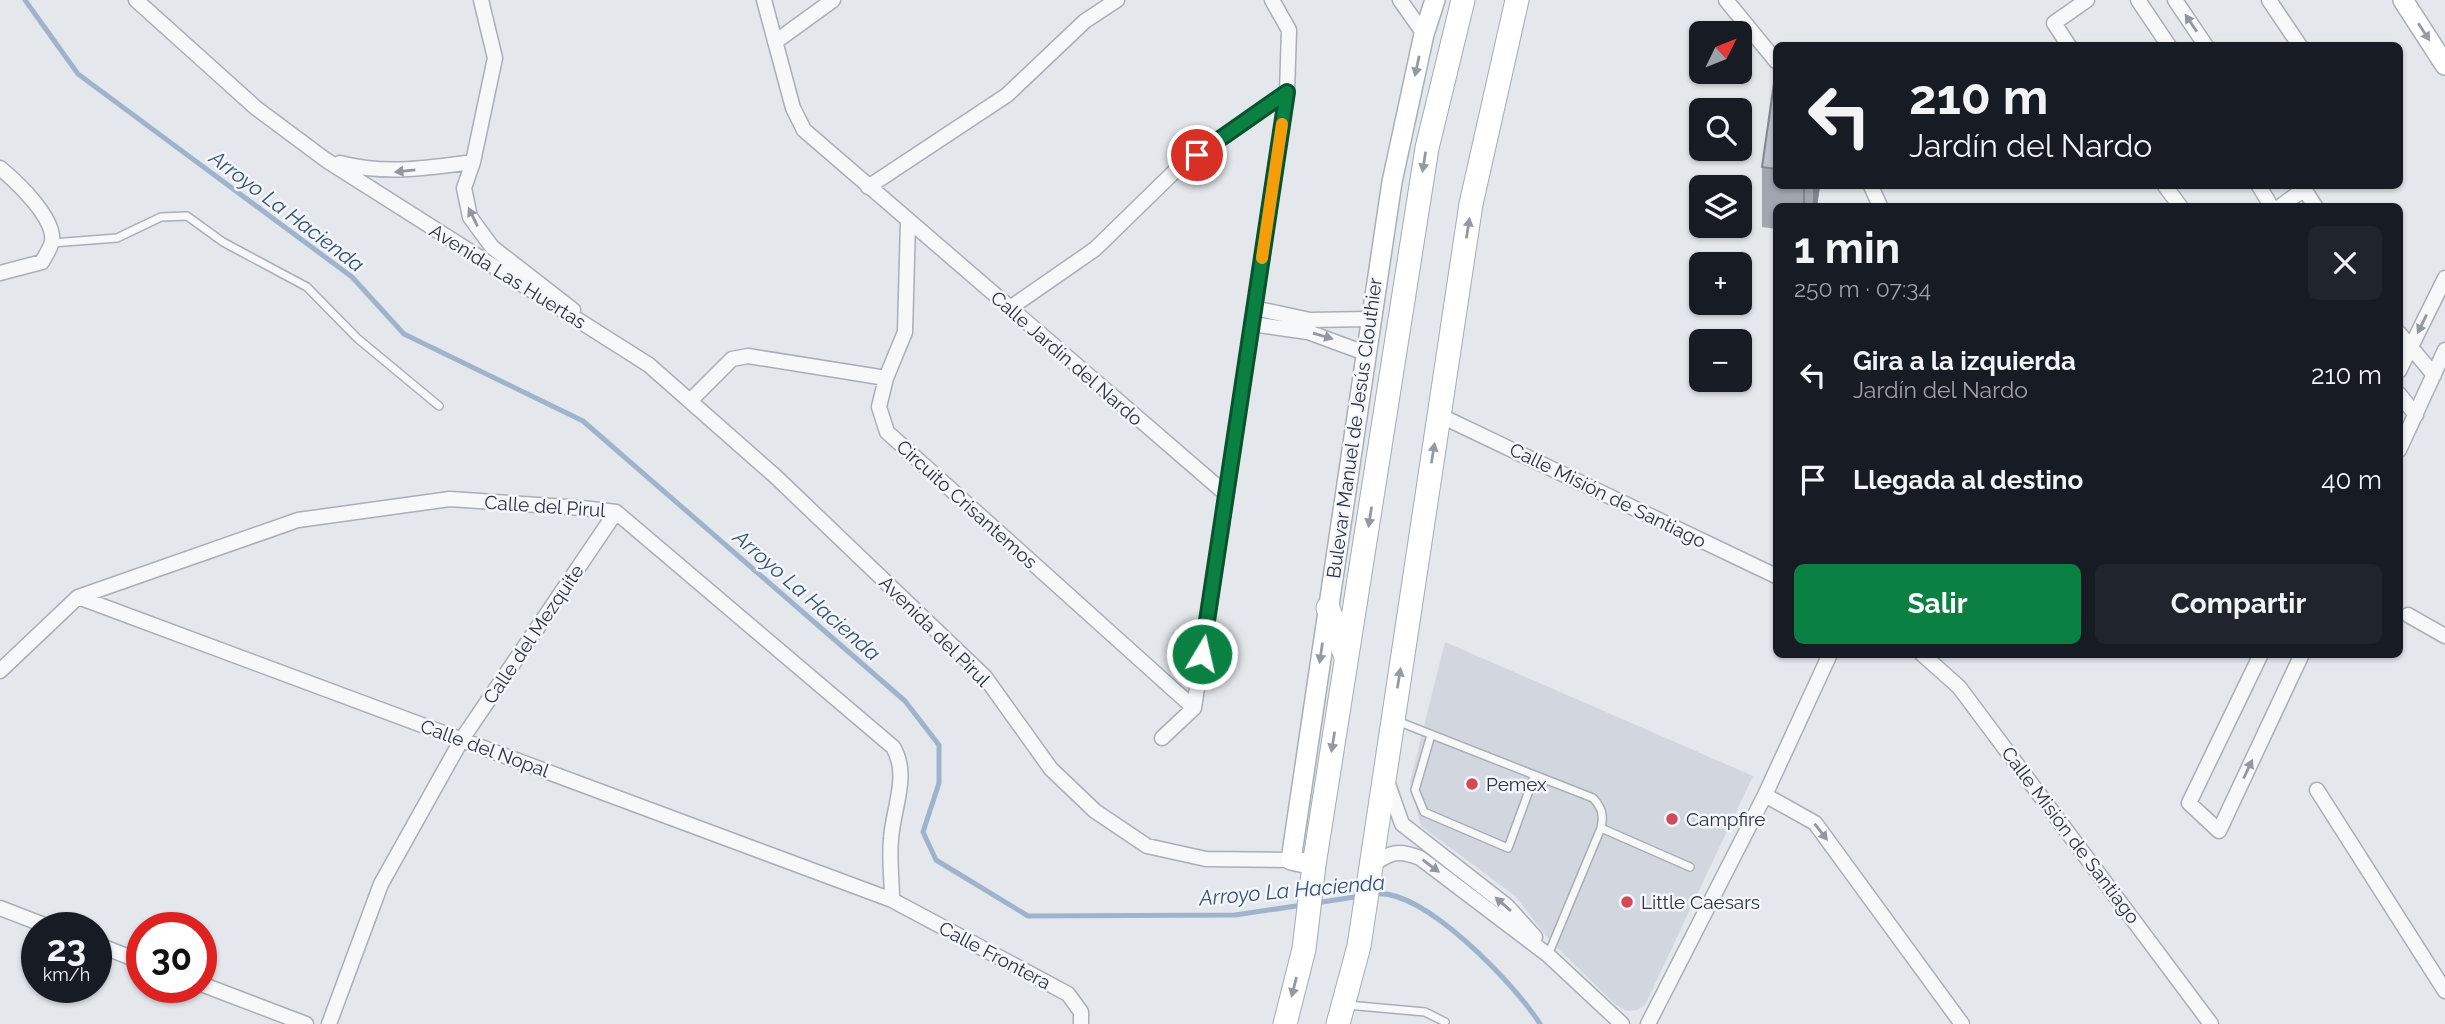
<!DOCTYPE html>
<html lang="es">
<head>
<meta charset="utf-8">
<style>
	:root { --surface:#171b24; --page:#20242c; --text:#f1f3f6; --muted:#9ea1a6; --accent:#0b8043 }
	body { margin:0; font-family:Raleway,sans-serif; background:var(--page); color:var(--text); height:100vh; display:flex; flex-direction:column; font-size:26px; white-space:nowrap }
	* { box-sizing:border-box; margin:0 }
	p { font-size:23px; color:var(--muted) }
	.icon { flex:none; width:38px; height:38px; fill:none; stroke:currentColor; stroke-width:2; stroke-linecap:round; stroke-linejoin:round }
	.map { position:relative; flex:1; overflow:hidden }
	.panel { position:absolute; left:1773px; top:203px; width:630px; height:455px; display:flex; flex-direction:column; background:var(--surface); border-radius:10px; box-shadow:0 2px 5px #0004 }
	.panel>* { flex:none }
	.top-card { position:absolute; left:1773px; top:42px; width:630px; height:147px; border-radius:10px; box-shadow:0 2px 5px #0004; background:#171b24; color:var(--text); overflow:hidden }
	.needle { width:46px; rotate:47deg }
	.tools { position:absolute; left:1689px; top:21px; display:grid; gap:14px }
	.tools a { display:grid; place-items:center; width:63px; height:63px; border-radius:10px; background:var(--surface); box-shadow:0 2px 5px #0004; font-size:35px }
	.speed { position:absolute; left:21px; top:912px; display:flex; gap:14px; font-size:35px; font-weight:700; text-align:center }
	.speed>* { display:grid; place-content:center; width:91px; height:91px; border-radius:50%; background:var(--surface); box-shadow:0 2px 5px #0004; line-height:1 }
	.speed small { font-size:18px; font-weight:400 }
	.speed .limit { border:10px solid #d22; background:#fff; color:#111 }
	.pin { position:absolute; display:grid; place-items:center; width:60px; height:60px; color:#fff; margin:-30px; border:4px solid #fff; border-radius:50%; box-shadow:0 2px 7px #0007 }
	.me { position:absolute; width:77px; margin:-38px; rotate:9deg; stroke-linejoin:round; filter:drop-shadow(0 0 5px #0008) }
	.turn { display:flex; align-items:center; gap:24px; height:147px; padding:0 21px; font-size:32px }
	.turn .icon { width:91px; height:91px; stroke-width:2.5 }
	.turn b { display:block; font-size:49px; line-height:60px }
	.round { display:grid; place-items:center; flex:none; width:74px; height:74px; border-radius:10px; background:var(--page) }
	.headline { display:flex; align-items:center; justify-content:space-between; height:119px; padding:0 21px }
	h1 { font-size:42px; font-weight:700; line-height:52px }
	.button { display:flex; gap:14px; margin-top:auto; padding:14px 21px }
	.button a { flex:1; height:80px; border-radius:10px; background:var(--accent); color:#fff; font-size:28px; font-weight:700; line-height:80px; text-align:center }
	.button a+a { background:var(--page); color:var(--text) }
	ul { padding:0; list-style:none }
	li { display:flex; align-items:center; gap:21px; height:105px; padding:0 21px }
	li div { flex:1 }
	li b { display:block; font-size:26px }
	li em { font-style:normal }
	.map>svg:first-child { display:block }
</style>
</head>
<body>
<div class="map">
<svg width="2445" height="1024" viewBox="0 0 2445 1024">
	<rect width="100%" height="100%" fill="#e4e7ec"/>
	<path fill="#d2d6de" d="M1445,642L1753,776L1645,1005L1637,1010L1626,1011L1615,1004L1551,942L1515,896L1421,826L1410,782Z"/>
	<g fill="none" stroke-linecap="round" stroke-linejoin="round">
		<path stroke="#9fb4cc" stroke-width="5" d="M25,0L78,74L352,277L404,334L583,421L905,701L939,745V783L923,832L936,860L1028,916L1235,915L1303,905
			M1375,894C1422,887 1516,985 1540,1024
			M1316,903L1361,896"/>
		<defs>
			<path id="lane" d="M52,243L117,238L161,217L187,216L223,242L307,287L357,338L439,406
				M1397,721L1593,798C1602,808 1604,815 1601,828L1548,955
				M1431,735L1415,790L1424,812L1508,848L1534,777
				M1601,828L1690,867
				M1347,1005L1425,1012L1445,1022"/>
			<path id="street" d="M136,0L256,108L326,160L649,365L775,476L985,677L1051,769L1095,811L1147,846L1206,859L1291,860
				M481,0L495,58L473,162L464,188L470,217L492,247L573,310
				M764,0L793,108L804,130L1226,494
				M1400,0L1424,34
				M1726,0L1776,61
				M2138,0L2169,46
				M2175,0L2206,46
				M2269,0L2300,46
				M775,42L833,0
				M2069,46L2054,23L2087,0
				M340,163C386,175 427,168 473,162
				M0,168C17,182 55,218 52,241C51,248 45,256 42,262L0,273
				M1871,186L1880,206
				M2165,186L2180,206
				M2259,186L2271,206
				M2302,186L2315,206
				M868,187L1007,95L1085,21L1117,0
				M2281,206L2304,189
				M908,222L905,332L886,378L879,407L887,432L1194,708
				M1010,308L1095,249L1175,171L1287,92
				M1254,308L1310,320L1369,319
				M1252,324L1308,332L1365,353
				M2399,333L2434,375
				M2399,371L2445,278
				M2399,394L2416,415
				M690,401L732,359L748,356L886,378
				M1439,415L1776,576
				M2399,450L2445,350
				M78,597L892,900L1068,994L1081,1012V1024
				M2408,615L2445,636
				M1922,654L1959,687L2211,1024
				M2261,654L2189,803L2219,831L2302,654
				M0,671L78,597L298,520L450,499L582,508L616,512L893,747C910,775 893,808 891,839C889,858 892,880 892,900
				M1162,738L1194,708L1287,92L1289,30L1272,0
				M1388,784L1402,824L1507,906L1535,937
				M2317,790L2445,991
				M1765,795L1815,823L1962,1024
				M1371,866C1390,852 1398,849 1420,858L1548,955L1622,1024
				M0,908L52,928
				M96,944L142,962
				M201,984L306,1024
				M329,1024L381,884L462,739L616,512
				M1648,1024L1765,795L1830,654"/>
			<path id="secondary" d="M2403,0L2445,65
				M1314,865L1291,860L1392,182L1424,34L1435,0"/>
			<path id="primary" d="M1328,608L1346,657
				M1285,1024L1304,949L1314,865L1427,148L1463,0
				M1338,1024L1359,946L1471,204L1517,0"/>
		</defs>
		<use href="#lane" stroke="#a9aeb7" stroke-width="10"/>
		<use href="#street" stroke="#a9aeb7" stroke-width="17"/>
		<use href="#secondary" stroke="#a9aeb7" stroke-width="22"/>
		<use href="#primary" stroke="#a3abb8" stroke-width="25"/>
		<use href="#lane" stroke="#f7f8fa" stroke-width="7"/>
		<use href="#street" stroke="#f7f8fa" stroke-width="14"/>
		<use href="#secondary" stroke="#fff" stroke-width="19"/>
		<use href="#primary" stroke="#fff" stroke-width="23"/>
	</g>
	<path fill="#a1a5ae" d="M1776,69V186H1820L1817,206H1776V229L1762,227V167Z"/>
	<path fill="#83868d" d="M1803,186H1805V206H1803Z
		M1813,186H1820L1817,206H1813Z"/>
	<path fill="#bbc0ca" stroke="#83868d" stroke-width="2" d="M1776,69V169L1762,167Z"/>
	<defs><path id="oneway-solid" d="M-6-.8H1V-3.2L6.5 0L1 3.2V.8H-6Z" transform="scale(1.75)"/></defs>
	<g fill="#9196a0">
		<use href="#oneway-solid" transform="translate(2191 23) rotate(-124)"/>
		<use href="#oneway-solid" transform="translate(405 171) rotate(174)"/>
		<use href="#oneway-solid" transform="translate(473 217) rotate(-116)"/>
		<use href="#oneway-solid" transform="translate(2422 324) rotate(116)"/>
		<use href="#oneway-solid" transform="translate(1323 336) rotate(16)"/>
		<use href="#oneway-solid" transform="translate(2248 769) rotate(-65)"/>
		<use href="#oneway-solid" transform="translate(1821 832) rotate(52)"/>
		<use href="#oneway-solid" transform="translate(1431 866) rotate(37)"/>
		<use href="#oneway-solid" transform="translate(1503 904) rotate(-139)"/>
	</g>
	<g fill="#959aa2">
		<use href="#oneway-solid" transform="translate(2424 32) rotate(57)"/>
		<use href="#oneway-solid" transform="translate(1417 66) rotate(102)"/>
		<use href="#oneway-solid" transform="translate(1424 162) rotate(99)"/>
		<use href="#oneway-solid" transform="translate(1468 228) rotate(-81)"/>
		<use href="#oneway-solid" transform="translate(1433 453) rotate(-81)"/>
		<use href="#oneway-solid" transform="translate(1370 517) rotate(99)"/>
		<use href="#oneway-solid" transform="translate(1321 653) rotate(98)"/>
		<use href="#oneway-solid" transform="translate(1399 678) rotate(-81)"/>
		<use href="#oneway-solid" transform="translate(1333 742) rotate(99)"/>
		<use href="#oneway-solid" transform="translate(1294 987) rotate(104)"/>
	</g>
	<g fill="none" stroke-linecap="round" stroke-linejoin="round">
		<defs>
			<path id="route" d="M1197,155L1287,92L1202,654"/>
		</defs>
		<use href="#route" stroke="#07532c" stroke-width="18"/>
		<use href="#route" stroke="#0b8043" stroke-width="12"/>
		<path stroke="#f59e0b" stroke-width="12" d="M1262,258L1282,124"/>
	</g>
	<g fill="#d1495b" stroke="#f4f6f9" stroke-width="2.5">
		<circle cx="1472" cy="784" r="7"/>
		<circle cx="1672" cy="819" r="7"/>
		<circle cx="1627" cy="902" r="7"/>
	</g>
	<g text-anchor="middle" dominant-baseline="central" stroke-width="5" stroke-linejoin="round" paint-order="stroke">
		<g font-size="19" fill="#2b3445" stroke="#f4f6f9">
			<text transform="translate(508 276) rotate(32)">Avenida Las Huertas</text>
			<text transform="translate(1067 358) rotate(41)">Calle Jardín del Nardo</text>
			<text transform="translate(1354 428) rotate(-82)">Bulevar Manuel de Jesús Clouthier</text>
			<text transform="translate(1608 495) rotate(26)">Calle Misión de Santiago</text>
			<text transform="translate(967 504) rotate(42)">Circuito Crisantemos</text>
			<text transform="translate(545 506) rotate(4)">Calle del Pirul</text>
			<text transform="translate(935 631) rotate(45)">Avenida del Pirul</text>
			<text transform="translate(533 634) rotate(-56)">Calle del Mezquite</text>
			<text transform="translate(485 748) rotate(20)">Calle del Nopal</text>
			<text transform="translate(2071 835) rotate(53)">Calle Misión de Santiago</text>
			<text transform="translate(995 955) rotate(28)">Calle Frontera</text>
		</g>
		<g font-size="19" fill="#2b3445" stroke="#f4f6f9" text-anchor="start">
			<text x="1486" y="784">Pemex</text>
			<text x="1686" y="819">Campfire</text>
			<text x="1641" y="902">Little Caesars</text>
		</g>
		<g font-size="21" font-style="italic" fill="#34527a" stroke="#f4f6f9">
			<text transform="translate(287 211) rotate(37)">Arroyo La Hacienda</text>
			<text transform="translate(807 595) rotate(41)">Arroyo La Hacienda</text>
			<text transform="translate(1292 890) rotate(-5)">Arroyo La Hacienda</text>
		</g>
	</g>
</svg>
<div class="tools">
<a><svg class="needle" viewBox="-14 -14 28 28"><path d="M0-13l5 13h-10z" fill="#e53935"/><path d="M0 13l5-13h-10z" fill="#9ea1a6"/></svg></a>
<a><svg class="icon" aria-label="search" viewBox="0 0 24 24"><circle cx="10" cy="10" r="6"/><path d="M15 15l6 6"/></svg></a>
<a><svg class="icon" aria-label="layers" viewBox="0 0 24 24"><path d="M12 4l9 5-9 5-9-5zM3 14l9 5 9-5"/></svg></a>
<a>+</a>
<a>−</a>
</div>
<div class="speed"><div>23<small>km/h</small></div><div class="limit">30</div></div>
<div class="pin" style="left:1197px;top:155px;background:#d93025"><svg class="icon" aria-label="arrive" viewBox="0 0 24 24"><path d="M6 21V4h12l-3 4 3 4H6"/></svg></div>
<svg class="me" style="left:1202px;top:654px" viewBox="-20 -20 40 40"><circle r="17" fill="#0b8043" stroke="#fff" stroke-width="3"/><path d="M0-11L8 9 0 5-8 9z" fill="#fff"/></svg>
<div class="top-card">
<div class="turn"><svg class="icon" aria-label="left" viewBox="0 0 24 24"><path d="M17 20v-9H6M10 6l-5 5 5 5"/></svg><div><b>210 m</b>Jardín del Nardo</div></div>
</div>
<section class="panel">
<div class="headline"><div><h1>1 min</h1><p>250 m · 07:34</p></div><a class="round"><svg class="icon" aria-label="close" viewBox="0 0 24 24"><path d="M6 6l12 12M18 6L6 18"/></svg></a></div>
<ul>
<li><svg class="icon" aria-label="left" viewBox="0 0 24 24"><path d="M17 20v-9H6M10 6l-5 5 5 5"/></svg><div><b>Gira a la izquierda</b><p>Jardín del Nardo</p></div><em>210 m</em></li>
<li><svg class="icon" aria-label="arrive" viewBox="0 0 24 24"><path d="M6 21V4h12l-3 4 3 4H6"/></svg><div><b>Llegada al destino</b></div><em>40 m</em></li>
</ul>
<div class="button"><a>Salir</a><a>Compartir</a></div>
</section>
</div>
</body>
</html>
